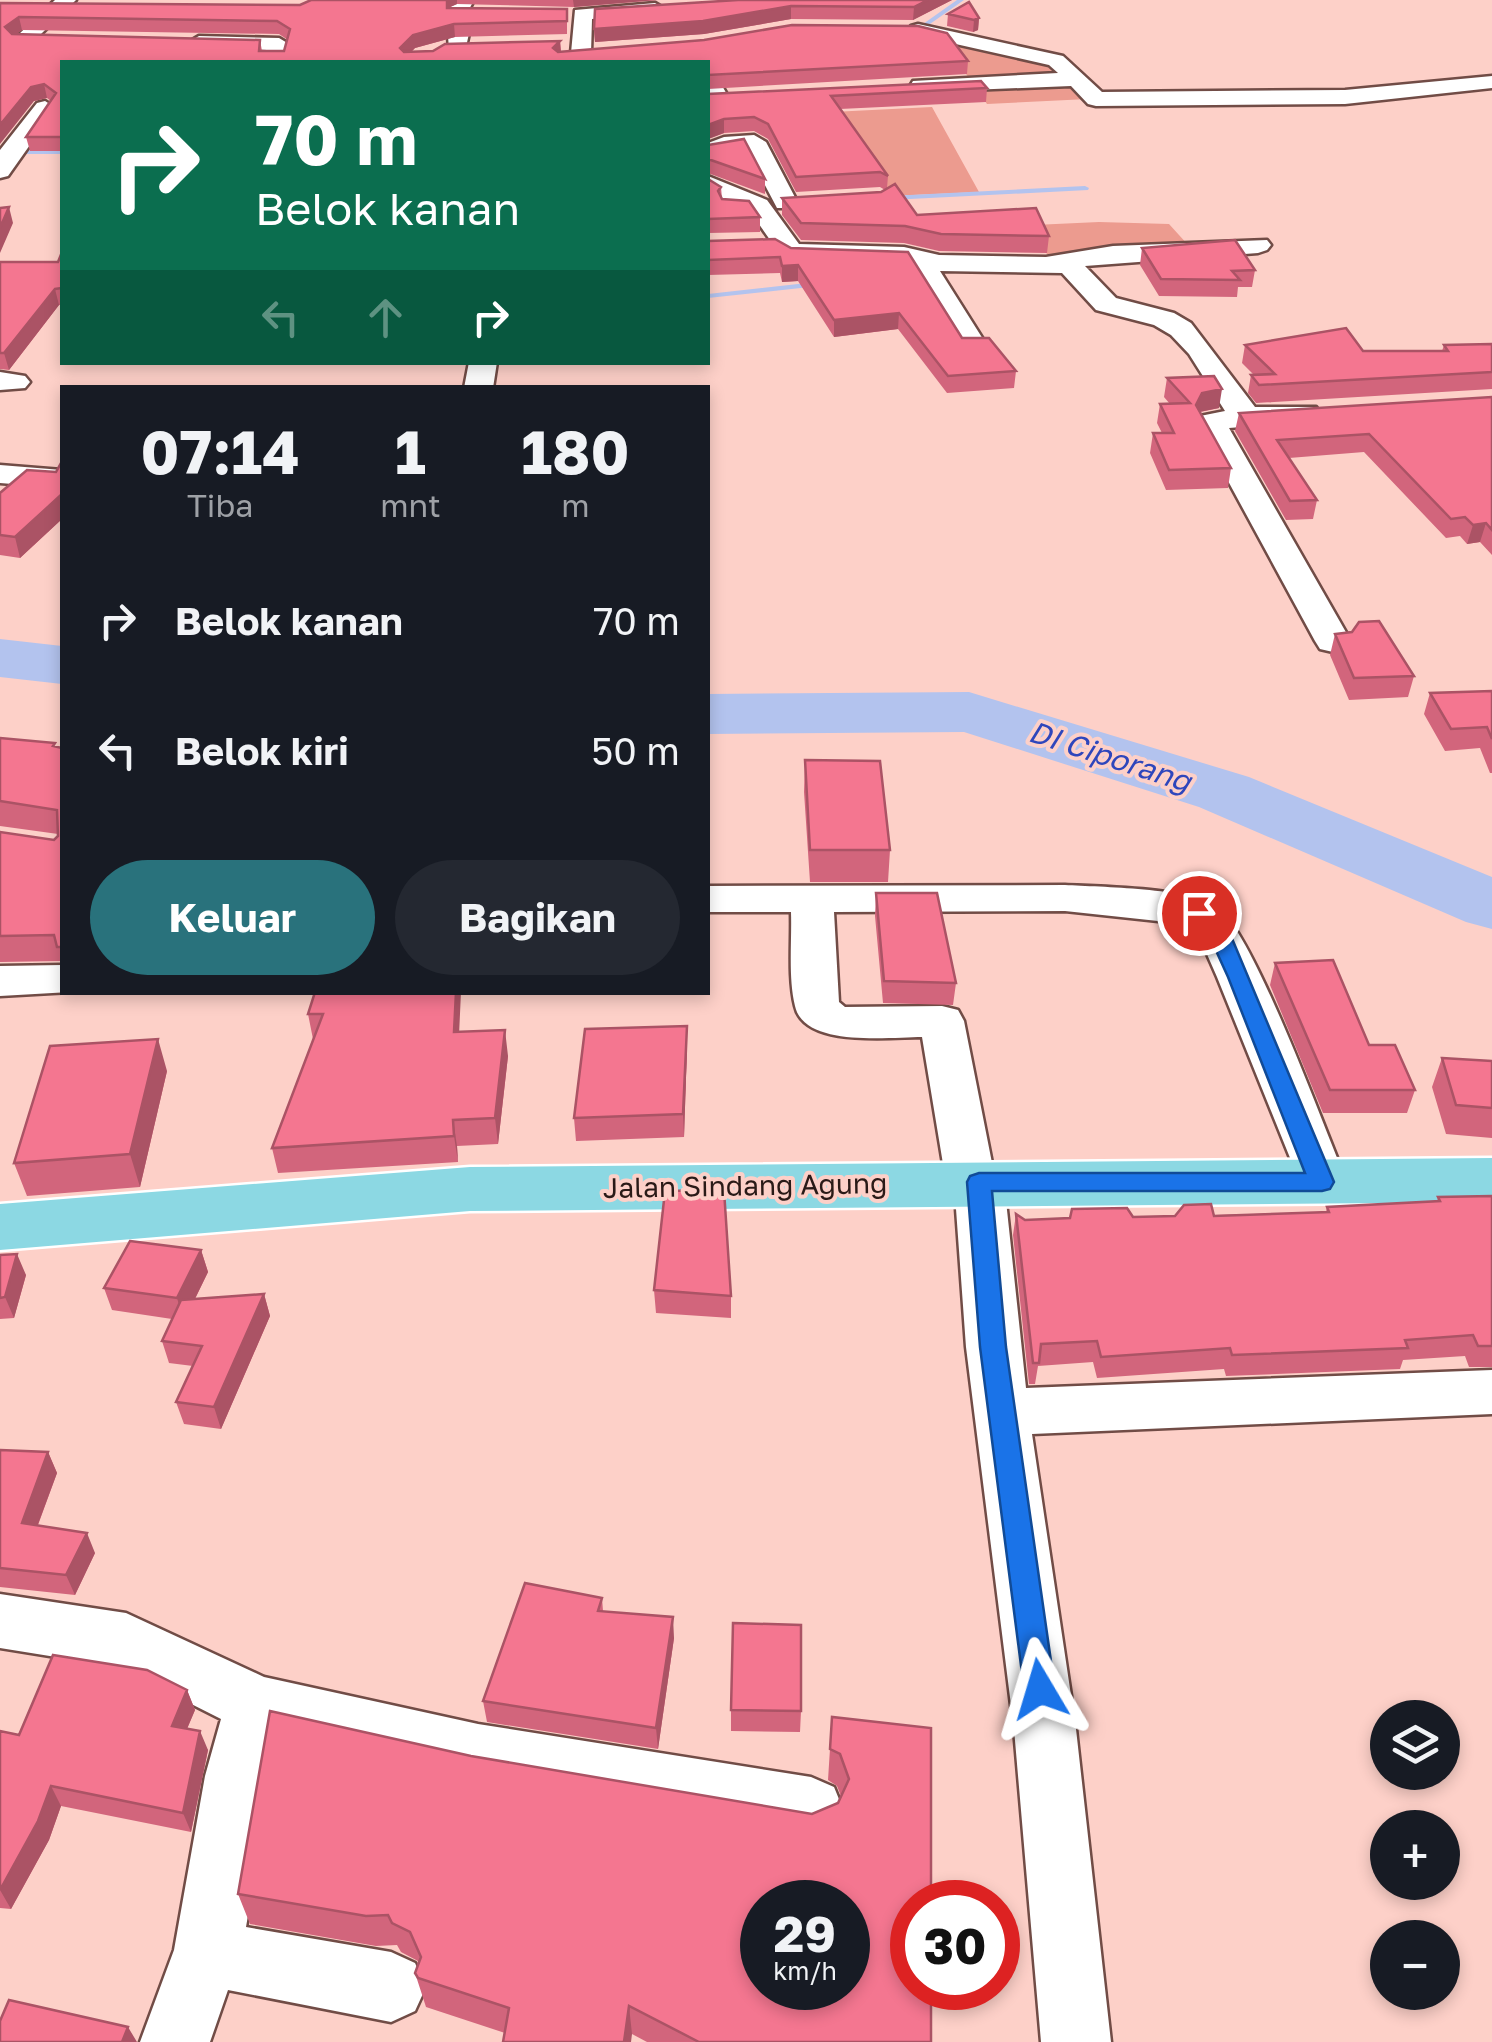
<!DOCTYPE html>
<html lang="id">
<head>
<meta charset="utf-8">
<style>
	:root { --surface:#171b24; --page:#242831; --text:#f1f3f6; --muted:#9ea1a6; --accent:#29727c }
	body { margin:0; font-family:"Golos Text",sans-serif; background:var(--page); color:var(--text); height:100vh; display:flex; flex-direction:column; font-size:38px; white-space:nowrap }
	* { box-sizing:border-box; margin:0 }
	p { font-size:32px; color:var(--muted) }
	.icon { flex:none; width:55px; height:55px; fill:none; stroke:currentColor; stroke-width:2; stroke-linecap:round; stroke-linejoin:round }
	.map { position:relative; flex:1; overflow:hidden }
	.sheet { position:absolute; left:60px; top:385px; width:650px; height:610px; display:flex; flex-direction:column; background:var(--surface); border-radius:0px; box-shadow:0 5px 15px #0003 }
	.sheet>* { flex:none }
	.guide { position:absolute; left:60px; top:60px; width:650px; height:305px; border-radius:0px; box-shadow:0 5px 15px #0003; background:#0b6e4f; color:#fff; overflow:hidden }
	.tools { position:absolute; left:1370px; top:1700px; display:grid; gap:20px }
	.tools a { display:grid; place-items:center; width:90px; height:90px; border-radius:50%; background:var(--surface); box-shadow:0 5px 15px #0003; font-size:50px }
	.speed { position:absolute; left:740px; top:1880px; display:flex; gap:20px; font-size:50px; font-weight:700; text-align:center }
	.speed>* { display:grid; place-content:center; width:130px; height:130px; border-radius:50%; background:var(--surface); box-shadow:0 5px 15px #0003; line-height:1 }
	.speed small { font-size:25px; font-weight:400 }
	.speed .limit { border:15px solid #d22; background:#fff; color:#111 }
	.pin { position:absolute; display:grid; place-items:center; width:85px; height:85px; color:#fff; margin:-42px; border:5px solid #fff; border-radius:50%; box-shadow:0 2px 10px #0007 }
	.me { position:absolute; width:110px; margin:-55px; rotate:353deg; stroke-linejoin:round; filter:drop-shadow(0 0 8px #0008) }
	.turn { display:flex; align-items:center; gap:35px; height:210px; padding:0 30px; font-size:45px }
	.turn .icon { width:130px; height:130px; stroke-width:2.5 }
	.turn b { display:block; font-size:70px; line-height:85px }
	.lanes { display:flex; align-items:center; height:95px; padding:0 30px; background:#0003; justify-content:center; gap:50px; direction:ltr }
	.lanes .off { opacity:.35 }
	.eta { display:flex; justify-content:space-evenly; align-items:center; height:170px; text-align:center }
	.eta b { font-size:60px; font-weight:700; line-height:70px }
	.primary-button { display:flex; gap:20px; margin-top:auto; padding:20px 30px }
	.primary-button a { flex:1; height:115px; border-radius:60px; background:var(--accent); color:#fff; font-size:40px; font-weight:700; line-height:115px; text-align:center }
	.primary-button a+a { background:var(--page); color:var(--text) }
	ul { padding:0; list-style:none }
	li { display:flex; align-items:center; gap:30px; height:130px; padding:0 30px }
	li div { flex:1 }
	li b { display:block; font-size:38px }
	li em { font-style:normal }
	.map>svg:first-child { display:block }
</style>
</head>
<body>
<div class="map">
<svg width="1492" height="2042" viewBox="0 0 1492 2042">
	<rect width="100%" height="100%" fill="#fdd0c8"/>
	<path fill="#ec9b8f" d="M941,38L1051,61L1088,99L987,104Z
		M932,107L979,192L891,196L832,112Z
		M1099,222L1169,224L1189,246L1050,261L1034,225Z"/>
	<g fill="none" stroke-linecap="round" stroke-linejoin="round">
		<path fill="#b3c3ee" fill-rule="evenodd" d="M957,0H964L920,31L909,34L906,32L916,29Z
			M23,143L27,145L23,150H62V154H15V150Z
			M1085,186L1089,188L1088,190L890,200L886,198L890,196Z
			M816,282L820,284L819,286L708,298V294Z"/>
		<path fill="#b3c3ee" fill-rule="evenodd" d="M0,639L62,646V684L0,677Z
			M969,692L1249,777L1492,877V929L1466,922L1199,807L964,732L708,734V694Z"/>
		<defs>
			<path id="minor" d="M55,0H76L7,67L0,69V52Z
				M454,0H474L462,23L470,29L466,47L456,53L449,51L448,35L439,29Z
				M655,3L665,9L662,13L592,19L591,53L581,59L571,53L575,10Z
				M918,24L1063,56L1102,92L1345,90L1492,76V88L1345,104L1096,106L1088,104L1071,86L921,92L910,86L913,81L1058,73L1049,65L911,34V26Z
				M199,36L279,38L289,44L284,62H264L267,50L192,46L189,42Z
				M708,74L716,75L729,98L726,103L718,105L708,99Z
				M45,101L56,108L8,176L0,178V150L37,103Z
				M754,135L766,142L798,203L795,208H777L746,149L708,157V143L724,137Z
				M708,176L767,200L799,244L904,247L939,255L1046,257L1113,246L1267,240L1271,245L1267,250L1258,253L1085,266L1116,298L1174,313L1191,323L1255,407H1316L1320,413L1316,419L1305,422L1229,428L1351,641L1346,649L1333,652L1320,649L1315,641L1196,422L1200,416L1225,411L1189,354L1171,335L1154,325L1096,310L1062,273L940,271L988,347L984,353H964L909,264L782,257L749,210L708,192Z
				M469,362H497L493,388H464Z
				M0,372L25,376L30,382L25,388L0,390Z
				M0,465L62,470V488L0,483Z
				M1065,885C1100,887 1190,888 1216,906C1253,930 1325,1131 1347,1182L1339,1195L1322,1200L1305,1195L1217,977L1199,936L1186,924L1065,911L834,912L839,1002L845,1007L942,1006L958,1010L964,1021L993,1168L1004,1182L1026,1388L1492,1370V1414L1032,1434L1076,1729L1111,2042H1041L1014,1729L966,1347L955,1195L946,1182L922,1037C890,1037 804,1048 795,1006C788,977 792,942 791,912H708V886Z
				M62,965V992H70L0,996V966Z
				M0,1594L126,1613L264,1677L478,1724L811,1777L834,1787L843,1809L834,1831L811,1841L478,1784L278,1739L246,1927L391,1952L415,1963L426,1987L415,2011L391,2022L228,1990L210,2042H140L174,1950L205,1776L221,1719L118,1667L0,1648Z"/>
			<path id="primary" d="M1492,1158V1202L470,1211L0,1250V1204L470,1167Z"/>
		</defs>
		<use href="#minor" stroke="#714c46" stroke-width="5"/>
		<use href="#primary" stroke="#fff" stroke-width="5"/>
		<use href="#minor" fill="#fff" fill-rule="evenodd"/>
		<use href="#primary" fill="#8cd8e3" fill-rule="evenodd"/>
	</g>
	<path fill="#d2657c" fill-rule="evenodd" d="M311,0H657L574,7L457,4L448,8L567,9V34L455,37L415,48L411,52L560,41L561,52L968,61L967,74L708,89V62H62V151H30L26,137L51,101L47,98L34,101L0,3L300,5ZM22,30L279,34L288,40L284,51H262L260,40L16,34Z
		M738,0H952L913,20L791,19L704,34L595,42L594,29Z
		M948,14L979,18L978,30L973,32L947,26Z
		M987,88L986,102L840,109L888,176L887,188L917,215L1049,236L1047,253L939,251L904,243L801,240L782,215V198L881,192L885,190L880,187L796,192L768,139L754,131L724,133L708,139V94Z
		M708,145L765,179V194L708,173Z
		M708,179L721,187L722,199L760,217V232L708,233V236Z
		M775,239L962,338L1016,371L1014,388L947,393L898,329L834,337L798,281L782,282L780,273L708,275V241Z
		M1142,248L1255,270L1252,287H1238L1237,297L1159,296L1140,265Z
		M62,252V305H59L9,370L0,369V262H58Z
		M1492,344V389L1256,403L1248,393L1251,375H1254L1242,363L1245,345L1363,351H1442L1444,345Z
		M1167,378L1219,408L1200,412L1231,468L1228,488L1166,490L1150,453L1153,433H1162L1157,423L1160,404H1170L1164,397Z
		M1492,397V555L1480,542L1467,544L1460,536L1446,538L1364,452L1289,458L1317,500L1313,519L1286,520L1235,431L1239,413Z
		M62,463V519L20,558L0,555V493L56,472Z
		M1352,632L1414,676L1408,697L1349,700L1330,655L1335,634Z
		M1492,691V773H1490L1480,748L1445,751L1424,714L1430,693Z
		M0,738L62,748V964V961L0,962V832L54,840L58,836V834L0,826Z
		M805,760L890,850L888,882H810L804,792Z
		M876,893L956,983L953,1005L883,1003L875,916Z
		M1275,963L1369,1045L1415,1090L1407,1113H1323L1270,985Z
		M315,992L459,1031L508,1056L498,1144L457,1146L458,1162L278,1173L272,1148L313,1039L308,1014Z
		M687,1048L684,1137L576,1141L574,1118Z
		M1442,1058L1492,1061V1138L1446,1134L1432,1087Z
		M167,1071L140,1187L27,1196L14,1163Z
		M1492,1196V1367H1469L1465,1356L1403,1360L1400,1369L1226,1376L1224,1369L1097,1378L1093,1362L1038,1366L1035,1384H1029L1013,1235L1016,1214L1025,1220L1326,1212L1327,1207L1437,1202L1438,1197Z
		M201,1250L208,1272L195,1299L264,1294L270,1316L221,1429L184,1424L176,1402L193,1366L169,1363L162,1341L172,1319L112,1310L104,1288Z
		M0,1255L26,1275L14,1318L0,1319Z
		M654,1290L731,1296V1318L656,1313Z
		M0,1450L48,1452L57,1473L38,1525L95,1553L75,1595L0,1587Z
		M602,1598L603,1611L674,1638L658,1749L487,1722L483,1701Z
		M187,1690L195,1710L187,1729L208,1750L191,1832L61,1806L49,1840L11,1909L0,1908V1731L19,1735Z
		M731,1710L801,1711L800,1732L731,1731Z
		M832,1717L931,2042H647L632,2034L505,2033L426,2007L415,1973L418,1961L401,1952L397,1945L376,1946L250,1924L238,1894L471,1756L812,1814L838,1803L841,1796L837,1786L828,1780Z"/>
	<path fill="#ab5365" d="M447,0H457V4L448,8V21Z
		M573,0H657L574,7Z
		M928,0H952L913,20L914,7Z
		M791,6V19L704,34L595,42L594,29Z
		M19,17L22,30L8,40L5,27Z
		M979,18L978,30L973,32L974,20Z
		M454,24L455,37L415,48L401,62L400,48L413,35Z
		M560,41L561,54L553,48Z
		M44,84L47,98L34,101L0,144V125L31,87Z
		M724,119V133L708,139V125Z
		M9,207L13,223L0,253V228Z
		M798,265V281L782,282V266Z
		M55,289L59,305L9,370L4,353Z
		M899,313L898,329L834,337V320Z
		M1222,389L1219,408L1199,412L1196,405L1202,393Z
		M62,494V519L20,558L15,537Z
		M1486,523L1480,542L1467,544L1473,525Z
		M456,992H461L458,1057L454,1032Z
		M687,1026V1048L684,1137L683,1114Z
		M505,1030L508,1056L498,1144L495,1118Z
		M158,1039L167,1071L140,1187L130,1154Z
		M453,1120L457,1146L458,1162L454,1136Z
		M201,1250L208,1272L184,1321L177,1298Z
		M17,1254L26,1275L14,1318L5,1297Z
		M264,1294L270,1316L221,1429L214,1407Z
		M48,1452L57,1473L31,1543L22,1523Z
		M87,1533L95,1553L75,1595L66,1575Z
		M673,1617L674,1638L658,1749L656,1728Z
		M187,1690L195,1710L180,1745L172,1726Z
		M200,1731L208,1750L191,1832L183,1813Z
		M51,1786L61,1806L49,1840L11,1909L0,1890Z
		M629,2006L632,2034L631,2042H624Z
		M128,2027L137,2042H122Z"/>
	<path fill="#f47690" stroke="#ab5365" stroke-width="2.5" fill-rule="evenodd" d="M311,0H447V8L567,9V21L454,24L413,35L400,48L404,52L433,51L445,44L560,41L553,48L558,52L704,40L792,25L918,26L947,33L968,61L708,75V62H62V137H26L56,93L44,84L31,87L0,125V3L300,5ZM19,17L277,21L290,29L284,51H259L260,40L12,34L5,27Z
		M738,0H928L914,7L791,6L703,21L594,29L595,9Z
		M969,2L979,18L974,20L948,14Z
		M981,81L987,88L831,96L888,176L880,172L796,177L768,124L754,117L724,119L708,125V94Z
		M744,139L765,179L708,159V145Z
		M708,179L721,187L718,191L722,199L749,201L760,217L708,219Z
		M895,184L917,215L1036,208L1049,236L941,234L905,226L801,223L782,198L881,192Z
		M9,207L0,228V208Z
		M775,239L791,248L908,252L962,338H989L1016,371L948,376L899,313L834,320L798,265L782,266L780,257L708,260V241Z
		M1235,240L1255,270L1232,271L1240,280L1161,279L1142,248Z
		M62,252V288L55,289L4,353H0V262H58Z
		M1346,328L1363,351H1448L1444,345L1492,344V372L1259,385L1251,375L1275,374L1245,345Z
		M1214,376L1222,389L1202,393L1196,405L1231,468L1169,470L1153,433H1174L1160,404L1190,403L1167,378Z
		M1492,397V530L1486,523L1473,525L1465,517L1451,519L1369,434L1277,440L1317,500L1290,501L1239,413Z
		M61,463H62V494L15,537L0,535V493L27,470L56,472Z
		M1379,621L1414,676L1354,678L1335,634L1352,632L1359,622Z
		M1492,691V739L1487,727L1451,729L1430,693Z
		M0,738L55,743L53,746L62,748V947H57L54,935L0,936V832L54,840L58,836L57,810L0,801Z
		M805,760L880,761L890,850H810Z
		M876,893H937L956,983L884,981Z
		M1333,960L1369,1045H1395L1415,1090H1330L1275,963Z
		M315,992H456L454,1032L505,1030L495,1118L453,1120L454,1136L272,1148L323,1014H308Z
		M687,1026L683,1114L574,1118L585,1029Z
		M158,1039L130,1154L14,1163L50,1046Z
		M1442,1058L1492,1061V1108L1456,1105Z
		M724,1190L731,1296L654,1290L665,1191Z
		M1492,1196V1346H1478L1473,1335L1405,1340L1408,1348L1232,1355L1230,1348L1101,1357L1097,1341L1041,1344L1039,1363H1033L1016,1214L1025,1220L1070,1218L1072,1209L1127,1208L1133,1217L1175,1216L1184,1205L1211,1204L1214,1216L1329,1212L1327,1207L1440,1201L1438,1197Z
		M130,1241L201,1250L177,1298L104,1288Z
		M17,1254L5,1297L0,1298V1255Z
		M264,1294L214,1407L176,1402L202,1346L162,1341L181,1300Z
		M0,1450L48,1452L22,1523L87,1533L66,1575L0,1568Z
		M525,1583L602,1598L598,1611L673,1617L656,1728L483,1701Z
		M733,1623L801,1625V1711L731,1710Z
		M53,1655L147,1670L187,1690L172,1726L200,1731L183,1813L51,1786L38,1821L0,1890V1731L19,1735Z
		M270,1711L471,1756L812,1814L838,1803L849,1779L840,1754L830,1749L832,1717L931,1728V1902H912V1988H931V2042H699L629,2006L624,2042H503L509,2008L418,1978L415,1973L421,1957L410,1932L392,1923L388,1915L366,1916L238,1894ZM762,1902H848V1988H762Z
		M9,2000L128,2027L122,2042H0V2021Z"/>
	<path fill="#1a73e8" stroke="#114b97" stroke-width="2.5" d="M1199,906L1207,908L1228,929L1334,1182L1330,1189L1322,1191H992L1006,1347L1055,1689L1051,1700L1040,1704L1029,1700L1024,1689L980,1347L967,1182L970,1176L979,1173H1305L1228,977L1208,933L1188,913Z"/>
	<g text-anchor="middle" dominant-baseline="central" stroke-width="8" stroke-linejoin="round" paint-order="stroke">
		<g font-size="28" fill="#2a1a17" stroke="#fdd0c8">
			<text transform="translate(745 1185) rotate(-1)">Jalan Sindang Agung</text>
		</g>
		<g font-size="30" font-style="italic" fill="#2e46bc" stroke="#fdd0c8">
			<text transform="translate(1110 756) rotate(18)">DI Ciporang</text>
		</g>
	</g>
</svg>
<div class="tools">
<a><svg class="icon" aria-label="layers" viewBox="0 0 24 24"><path d="M12 4l9 5-9 5-9-5zM3 14l9 5 9-5"/></svg></a>
<a>+</a>
<a>−</a>
</div>
<div class="speed"><div>29<small>km/h</small></div><div class="limit">30</div></div>
<div class="pin" style="left:1199px;top:913px;background:#d93025"><svg class="icon" aria-label="arrive" viewBox="0 0 24 24"><path d="M6 21V4h12l-3 4 3 4H6"/></svg></div>
<svg class="me" style="left:1040px;top:1689px" viewBox="-20 -20 40 40"><path d="M0-17L14 15 0 8-14 15z" fill="#1a73e8" stroke="#fff" stroke-width="4"/></svg>
<div class="guide">
<div class="turn"><svg class="icon" aria-label="right" viewBox="0 0 24 24"><path d="M7 20v-9h11M14 6l5 5-5 5"/></svg><div><b>70 m</b>Belok kanan</div></div>
<div class="lanes"><svg class="icon off" aria-label="left" viewBox="0 0 24 24"><path d="M17 20v-9H6M10 6l-5 5 5 5"/></svg><svg class="icon off" aria-label="ahead" viewBox="0 0 24 24"><path d="M12 20V5M6 11l6-6 6 6"/></svg><svg class="icon" aria-label="right" viewBox="0 0 24 24"><path d="M7 20v-9h11M14 6l5 5-5 5"/></svg></div>
</div>
<section class="sheet">
<div class="eta">
<div><b>07:14</b><p>Tiba</p></div>
<div><b>1</b><p>mnt</p></div>
<div><b>180</b><p>m</p></div>
</div>
<ul>
<li><svg class="icon" aria-label="right" viewBox="0 0 24 24"><path d="M7 20v-9h11M14 6l5 5-5 5"/></svg><div><b>Belok kanan</b></div><em>70 m</em></li>
<li><svg class="icon" aria-label="left" viewBox="0 0 24 24"><path d="M17 20v-9H6M10 6l-5 5 5 5"/></svg><div><b>Belok kiri</b></div><em>50 m</em></li>
</ul>
<div class="primary-button"><a>Keluar</a><a>Bagikan</a></div>
</section>
</div>
</body>
</html>
